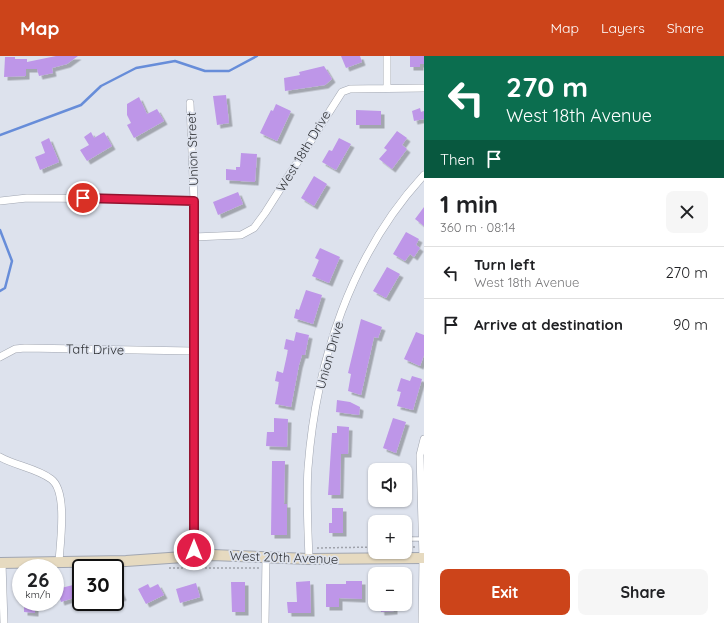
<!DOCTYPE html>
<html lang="en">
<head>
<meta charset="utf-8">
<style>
	:root { --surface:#fff; --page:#f6f6f6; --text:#202124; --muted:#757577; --line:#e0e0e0; --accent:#cc441a }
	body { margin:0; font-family:Quicksand,sans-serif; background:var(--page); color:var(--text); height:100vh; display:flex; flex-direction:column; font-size:15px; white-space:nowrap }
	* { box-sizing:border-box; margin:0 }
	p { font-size:13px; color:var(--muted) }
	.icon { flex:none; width:22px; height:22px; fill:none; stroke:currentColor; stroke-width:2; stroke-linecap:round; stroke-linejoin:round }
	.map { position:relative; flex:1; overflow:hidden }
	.sheet { display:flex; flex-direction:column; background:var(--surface); width:300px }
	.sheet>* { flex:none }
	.top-card { background:#0b6e4f; color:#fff; overflow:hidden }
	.controls { position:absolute; left:368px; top:407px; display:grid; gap:8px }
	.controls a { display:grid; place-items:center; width:44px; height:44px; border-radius:8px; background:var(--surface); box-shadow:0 1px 3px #0004; font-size:20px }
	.speed { position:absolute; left:12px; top:503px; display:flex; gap:8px; font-size:20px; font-weight:700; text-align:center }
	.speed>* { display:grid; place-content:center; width:52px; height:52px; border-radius:50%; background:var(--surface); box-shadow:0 1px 3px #0004; line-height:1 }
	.speed small { font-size:10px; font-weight:400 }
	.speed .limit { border:2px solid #111; border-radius:6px; background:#fff; color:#111 }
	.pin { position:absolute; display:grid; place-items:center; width:34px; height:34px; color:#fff; margin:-17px; border:2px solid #fff; border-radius:50%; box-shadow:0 1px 4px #0007 }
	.me { position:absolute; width:44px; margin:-22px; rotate:0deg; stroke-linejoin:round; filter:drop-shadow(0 0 3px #0008) }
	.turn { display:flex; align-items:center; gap:14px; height:84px; padding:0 16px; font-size:18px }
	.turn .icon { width:52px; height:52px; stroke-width:2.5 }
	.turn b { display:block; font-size:28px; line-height:34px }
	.then { display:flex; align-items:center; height:38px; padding:0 16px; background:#0003; gap:8px; font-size:15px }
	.round { display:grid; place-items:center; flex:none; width:42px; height:42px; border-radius:8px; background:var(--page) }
	.overview { display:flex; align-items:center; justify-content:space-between; height:68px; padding:0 16px }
	h1 { font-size:24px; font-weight:800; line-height:30px }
	.primary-button { display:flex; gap:8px; margin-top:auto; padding:8px 16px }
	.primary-button a { flex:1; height:46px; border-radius:8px; background:var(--accent); color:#fff; font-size:16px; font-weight:800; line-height:46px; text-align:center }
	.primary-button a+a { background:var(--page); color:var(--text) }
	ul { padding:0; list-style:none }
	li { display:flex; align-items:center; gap:12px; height:52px; padding:0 16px; border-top:1px solid var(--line) }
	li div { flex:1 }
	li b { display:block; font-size:15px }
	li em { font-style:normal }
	header { display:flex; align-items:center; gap:24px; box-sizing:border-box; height:56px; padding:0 20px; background:var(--accent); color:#fff }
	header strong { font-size:19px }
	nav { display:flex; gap:22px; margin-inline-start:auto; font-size:14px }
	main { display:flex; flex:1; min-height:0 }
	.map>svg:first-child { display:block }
</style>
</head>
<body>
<header>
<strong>Map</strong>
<nav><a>Map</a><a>Layers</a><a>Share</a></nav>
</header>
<main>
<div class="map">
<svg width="424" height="567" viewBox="0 0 424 567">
	<defs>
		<filter id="shadow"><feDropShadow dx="3.5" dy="3.5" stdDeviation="0" flood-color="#0004"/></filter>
	</defs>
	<rect width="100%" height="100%" fill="#dde2ed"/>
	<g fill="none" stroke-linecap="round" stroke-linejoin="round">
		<path stroke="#678dd9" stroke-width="2.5" d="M0,79L81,49L101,30L136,12L175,5L205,15H229L257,0
			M0,174L12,205L5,232L0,235"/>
	</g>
	<path fill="#be96e8" filter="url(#shadow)" d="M56,0H78L67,8L52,12L53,17L39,20L37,13H26V20L4,21L5,1H15V3H27V6Z
		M341,0H360L362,6L346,12Z
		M410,0H424V8H420V11H410Z
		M324,10L332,23L325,29L285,35L284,22L300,19L299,16Z
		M226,39L229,67L217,69L213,40Z
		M139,41L147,58L157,53L164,65L134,82L127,69L131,67L127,59V48Z
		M276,48L291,55L277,85L260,77L271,54L273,55Z
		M420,52L421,56L424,55V63L414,65L412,55Z
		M356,54L381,55V69H356Z
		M397,75L407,82L402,89L407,93L392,113L379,103L387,94L384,92Z
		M91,76L94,82L104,76L112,90L87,105L80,94L89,89L84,81Z
		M49,82L59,106L40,114L35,101L45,97L41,86Z
		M339,82L351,88L336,114L322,106L329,94L332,95Z
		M241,97L257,98L255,126L226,124V113L236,114V111H240Z
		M314,120L327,128L314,150L301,142Z
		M238,136L243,148L218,159L213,146Z
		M424,151V170L415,163Z
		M406,176L419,183L416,189L420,192L414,201L410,198L405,205L393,198Z
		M320,192L340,201L329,227L312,220L319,204L315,202Z
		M387,211L400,218L386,242L373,235Z
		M306,234L322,239L313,268L294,262L296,253L299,254Z
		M361,263L382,271L378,282L374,281L361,339L348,335L351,318L348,317Z
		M296,276L309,279L305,299H302L299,309L291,351L275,348L279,326L275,325L277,315L283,317L288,294L284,293L286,283L294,285Z
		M416,276L424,279V299L420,310L404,303Z
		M412,320L422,323L413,354L397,350L401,336L397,335L401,322L410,325Z
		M337,344L350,346L360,351L359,359L336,356Z
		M274,362L288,363L287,391L266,390L267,376H274Z
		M393,362L406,366L396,397L383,392Z
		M337,370L349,371L348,398H341L340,439H328L332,377H337Z
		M272,405H285L284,448H287V479H271Z
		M332,452H343V477H329V467H332Z
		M115,521L123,541L115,544Z
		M310,525L311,557H288L287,546H297L296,526Z
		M346,525H362V543L339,542V551H326V528H346Z
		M231,526H245V556H232Z
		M196,527L200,541L180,547L176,533Z
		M77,528L80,540L61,546L57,533Z
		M148,528L150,532L158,528L164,539L146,548L138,533Z
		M24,546H35V557L24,556Z
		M380,548H394V555L381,556Z"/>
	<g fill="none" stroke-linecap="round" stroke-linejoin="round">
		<defs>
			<path id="lane" d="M405,483H422"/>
			<path id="street" d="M387,32V0
				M190,47L194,145V499
				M0,145L27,142L152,143L194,145
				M194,181L241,179L254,172L265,157L342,36L350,33L424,32
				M0,301L15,293L25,292L193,295
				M0,401C16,410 36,412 51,423C68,435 60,487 59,506
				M309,503C308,473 306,442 308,412C316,306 351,198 424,119
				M2,507L4,567
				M265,567L266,501
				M422,567L423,502L420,399L424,383"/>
			<path id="secondary" d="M0,507L126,505L212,499L309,503L424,502"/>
		</defs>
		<use href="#lane" stroke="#a1a6b1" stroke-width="5"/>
		<use href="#street" stroke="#a1a6b1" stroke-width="8"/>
		<use href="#secondary" stroke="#a1a6b1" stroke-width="12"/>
		<path stroke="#9fa2ab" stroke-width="1.5" stroke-dasharray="2 2" stroke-linecap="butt" d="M405,491H415
			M317,492L375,491
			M169,512H259"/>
		<use href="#lane" stroke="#fff" stroke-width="3.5"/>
		<use href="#street" stroke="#fff" stroke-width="7"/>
		<use href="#secondary" stroke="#e6dac0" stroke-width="10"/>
	</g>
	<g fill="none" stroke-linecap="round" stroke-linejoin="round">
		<defs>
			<path id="route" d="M83,142L194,145V494"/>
		</defs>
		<use href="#route" stroke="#92132f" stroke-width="10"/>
		<use href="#route" stroke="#e11d48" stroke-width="7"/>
	</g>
	<g text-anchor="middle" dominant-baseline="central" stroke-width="3.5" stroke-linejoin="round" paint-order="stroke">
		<g font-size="13" fill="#313337" stroke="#dde2ed">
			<text transform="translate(192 93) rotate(-92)">Union Street</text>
			<text transform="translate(303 95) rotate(-59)">West 18th Drive</text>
			<text transform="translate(95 293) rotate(1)">Taft Drive</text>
			<text transform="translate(329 299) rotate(-74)">Union Drive</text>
			<text transform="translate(284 501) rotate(2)">West 20th Avenue</text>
		</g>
	</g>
</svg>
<div class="controls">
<a><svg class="icon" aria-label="sound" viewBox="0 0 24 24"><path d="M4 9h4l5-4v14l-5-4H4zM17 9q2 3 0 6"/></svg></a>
<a>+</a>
<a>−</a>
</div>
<div class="speed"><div>26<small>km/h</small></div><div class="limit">30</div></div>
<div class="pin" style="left:83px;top:142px;background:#d93025"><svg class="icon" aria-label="arrive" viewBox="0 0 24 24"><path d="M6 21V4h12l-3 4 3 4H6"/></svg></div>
<svg class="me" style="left:194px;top:494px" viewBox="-20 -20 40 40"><circle r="17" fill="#e11d48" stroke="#fff" stroke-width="3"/><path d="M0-11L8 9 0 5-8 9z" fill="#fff"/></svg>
</div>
<section class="sheet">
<div class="top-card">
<div class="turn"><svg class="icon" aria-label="left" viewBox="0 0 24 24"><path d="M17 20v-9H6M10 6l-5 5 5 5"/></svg><div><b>270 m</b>West 18th Avenue</div></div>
<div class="then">Then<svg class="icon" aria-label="arrive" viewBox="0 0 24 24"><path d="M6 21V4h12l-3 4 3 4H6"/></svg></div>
</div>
<div class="overview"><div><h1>1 min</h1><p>360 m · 08:14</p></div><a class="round"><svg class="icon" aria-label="close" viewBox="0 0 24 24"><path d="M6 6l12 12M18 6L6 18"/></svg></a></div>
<ul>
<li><svg class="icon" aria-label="left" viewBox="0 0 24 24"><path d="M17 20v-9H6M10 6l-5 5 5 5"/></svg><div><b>Turn left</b><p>West 18th Avenue</p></div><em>270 m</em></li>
<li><svg class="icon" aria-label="arrive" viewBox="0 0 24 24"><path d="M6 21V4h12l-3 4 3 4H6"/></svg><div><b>Arrive at destination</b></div><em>90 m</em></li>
</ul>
<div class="primary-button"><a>Exit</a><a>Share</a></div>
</section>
</main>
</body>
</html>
